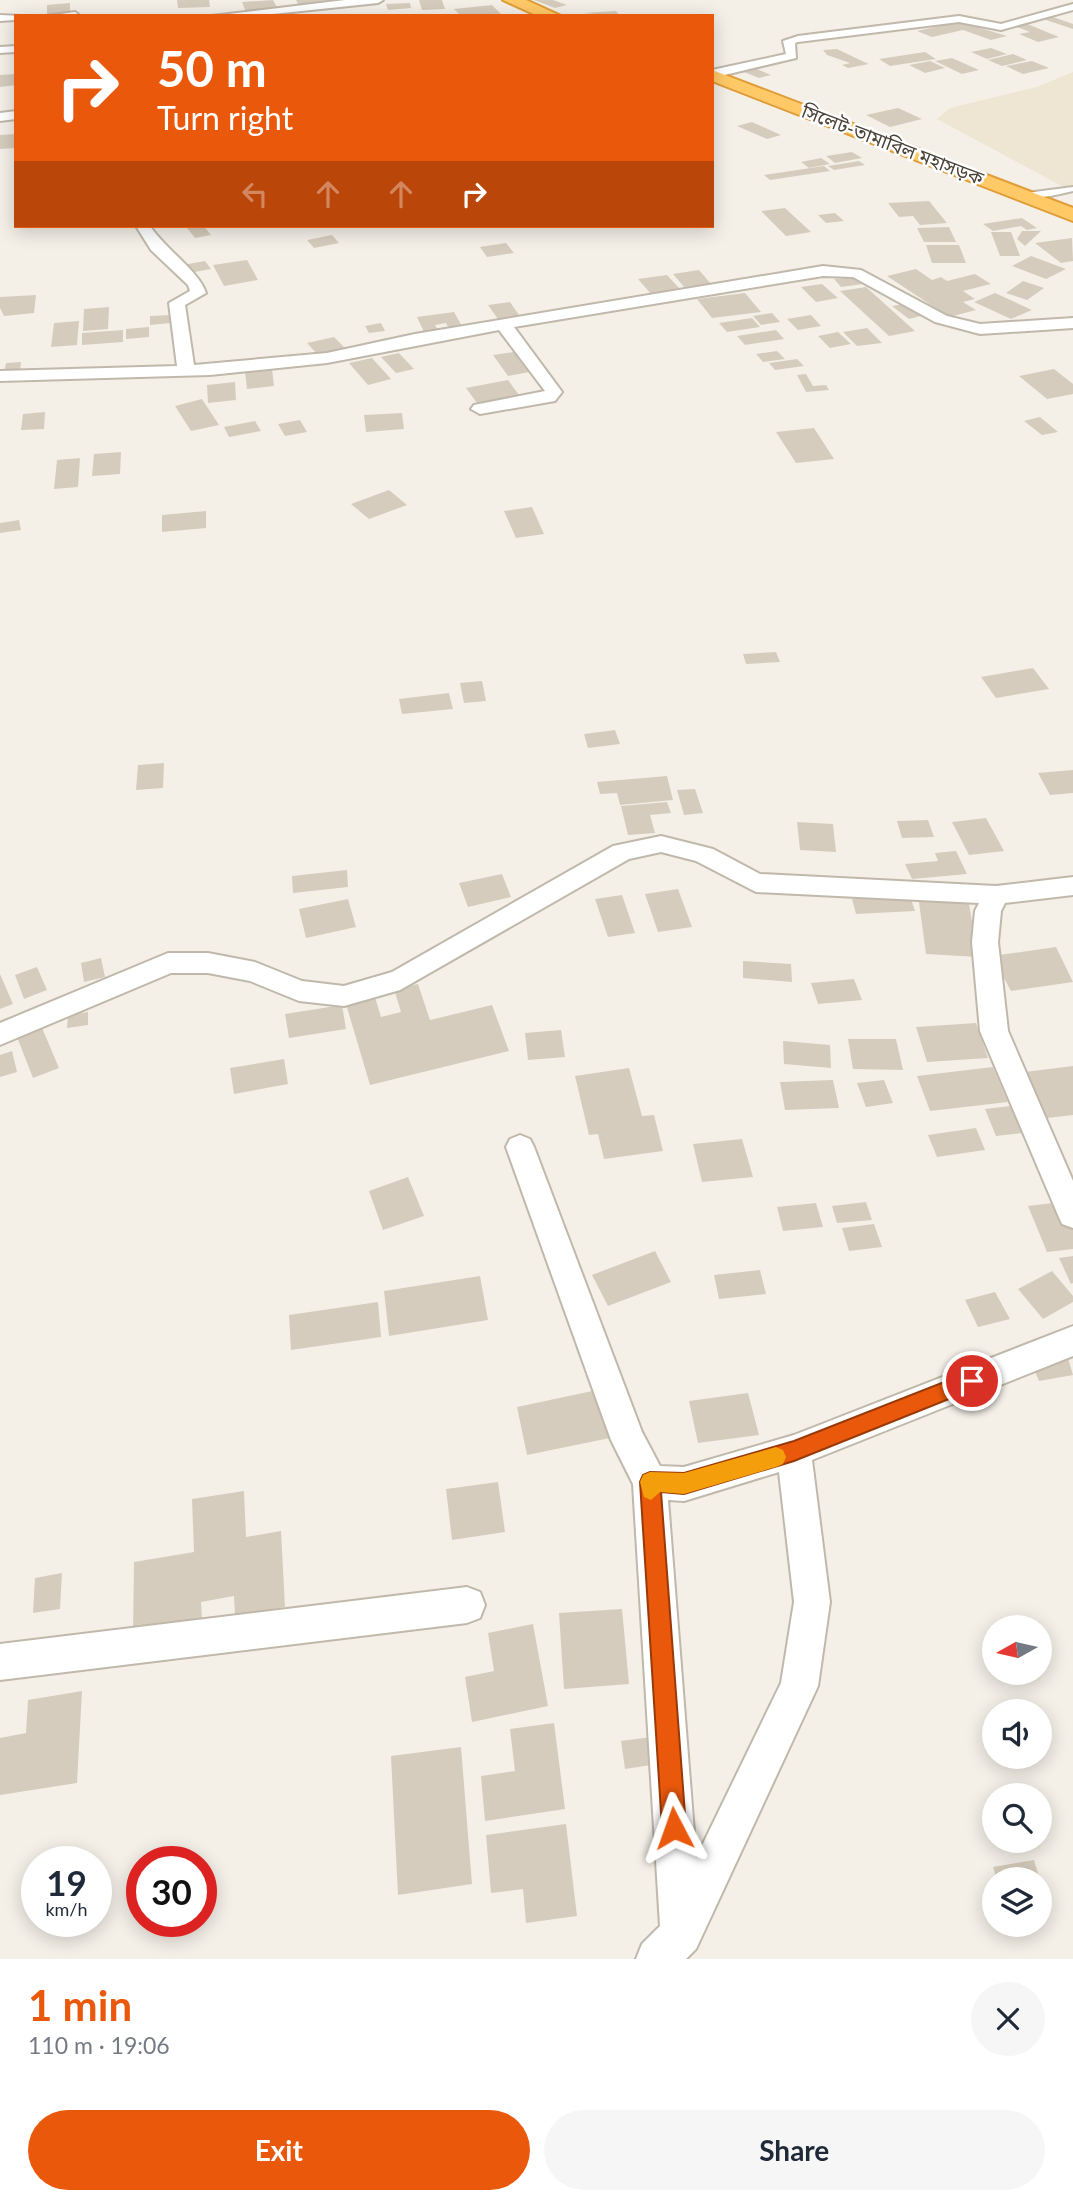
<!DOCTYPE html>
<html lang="en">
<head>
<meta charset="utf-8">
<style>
	:root { --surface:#fff; --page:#f6f6f7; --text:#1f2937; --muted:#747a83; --accent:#ea580c }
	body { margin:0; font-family:Lato,"Noto Sans Bengali",sans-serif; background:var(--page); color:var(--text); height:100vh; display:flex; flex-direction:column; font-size:26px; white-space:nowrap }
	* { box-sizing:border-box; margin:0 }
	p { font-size:23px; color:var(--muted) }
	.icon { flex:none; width:38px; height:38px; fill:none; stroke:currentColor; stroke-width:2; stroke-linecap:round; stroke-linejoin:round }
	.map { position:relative; height:1959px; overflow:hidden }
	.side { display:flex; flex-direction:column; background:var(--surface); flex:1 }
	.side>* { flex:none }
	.guide { position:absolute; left:14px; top:14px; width:700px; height:214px; border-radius:0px; box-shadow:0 4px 18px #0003; background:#ea580c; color:#fff; overflow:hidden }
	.needle { width:46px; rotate:262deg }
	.buttons { position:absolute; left:982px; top:1615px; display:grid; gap:14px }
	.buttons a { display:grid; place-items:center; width:70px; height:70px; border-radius:50%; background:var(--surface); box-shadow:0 4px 18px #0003; font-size:35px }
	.speed { position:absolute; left:21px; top:1846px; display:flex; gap:14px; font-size:35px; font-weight:700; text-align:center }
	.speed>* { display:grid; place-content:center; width:91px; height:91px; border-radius:50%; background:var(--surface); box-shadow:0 4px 18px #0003; line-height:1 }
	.speed small { font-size:18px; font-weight:400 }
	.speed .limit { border:10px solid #d22; background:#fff; color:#111 }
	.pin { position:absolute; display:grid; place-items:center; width:60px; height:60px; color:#fff; margin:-30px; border:4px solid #fff; border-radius:50%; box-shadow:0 2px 7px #0007 }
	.me { position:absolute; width:77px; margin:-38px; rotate:356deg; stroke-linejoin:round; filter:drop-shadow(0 0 5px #0008) }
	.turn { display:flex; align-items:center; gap:24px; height:147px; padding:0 28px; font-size:32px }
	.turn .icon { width:91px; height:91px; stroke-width:2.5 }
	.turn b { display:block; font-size:49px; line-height:60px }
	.lanes { display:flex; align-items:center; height:66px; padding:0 28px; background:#0003; justify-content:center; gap:35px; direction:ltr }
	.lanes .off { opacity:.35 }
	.round { display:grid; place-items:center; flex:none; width:74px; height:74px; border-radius:37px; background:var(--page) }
	.summary { display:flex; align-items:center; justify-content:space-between; height:119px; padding:0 28px }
	h1 { font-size:42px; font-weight:700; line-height:52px; color:var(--accent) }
	.button { display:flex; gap:14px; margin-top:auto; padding:14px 28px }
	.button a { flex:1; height:80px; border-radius:42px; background:var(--accent); color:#fff; font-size:28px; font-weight:700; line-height:80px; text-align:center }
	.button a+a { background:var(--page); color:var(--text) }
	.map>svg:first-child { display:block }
</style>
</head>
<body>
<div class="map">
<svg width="1073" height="1959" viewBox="0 0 1073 1959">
	<rect width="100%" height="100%" fill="#f4f0e8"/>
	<path fill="#eee5d2" d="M1073,72V192L937,119L950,108L1037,87Z"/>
	<path fill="#d6ccbd" d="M177,0H209L210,7L178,8Z
		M273,0L278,9L246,12L242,2Z
		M296,0H331L333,4L299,6Z
		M419,0H442L445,9L422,10Z
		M534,0H553L567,5L555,8Z
		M70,3V13L47,14V5Z
		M410,3L411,8L388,10L386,4Z
		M492,5L503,16H461L454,9Z
		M616,11L620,16L583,13Z
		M1053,17L1073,24V29L1043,19Z
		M962,21L977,27L1007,36L991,40L963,30L932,37L917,31Z
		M1025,23L1059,37L1038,42L1019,34L1030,32L1015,26Z
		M991,48L1007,54L987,59L971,52Z
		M837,49L862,61L869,64L848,68L842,65L850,63L827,55L823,50Z
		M925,52L936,59L890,66L879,59Z
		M1013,54L1027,60L1002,66L988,60Z
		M952,58L979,70L962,74L935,61Z
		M930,61L945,68L925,73L909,65Z
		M1032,61L1049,68L1023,74L1006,66Z
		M752,67L771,75L759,78L739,70Z
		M16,74V85L0,87V75Z
		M898,108L922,119L890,127L866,115Z
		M752,122L781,135L767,139L737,126Z
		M16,134L15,148L0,149V135Z
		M852,152L862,158L835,163L826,156Z
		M821,158L830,164L809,168L801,162Z
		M859,161L865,165L834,170L828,166Z
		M824,166L830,171L770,180L764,175Z
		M929,201L947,223L920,225L913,216L899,217L888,203Z
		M785,208L811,232L786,236L761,211Z
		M835,213L844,221L826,223L818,215Z
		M1022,218L1037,228L1027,230L1021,226L993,231L983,224Z
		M204,226L211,235L195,238L187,228Z
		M949,227L956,242H924L917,228Z
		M1022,231H1041L1025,246L1017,239Z
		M991,232H1011L1020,256H1000Z
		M332,235L339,243L314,248L307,240Z
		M1072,238L1073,261L1061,263L1035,243Z
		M506,243L514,253L487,257L480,247Z
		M926,245H959L966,263H932Z
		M1031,256L1066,269L1046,279L1012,266Z
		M247,260L258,280L224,286L213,265Z
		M205,261L211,269L189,273L183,265Z
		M916,269L932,280L941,277L947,281L975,274L991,284L963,291L975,299L963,302L976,310L949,317L887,276Z
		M699,270L711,284L685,288L673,274Z
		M667,275L680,289L651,294L638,279Z
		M857,277L863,284L841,287L834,279Z
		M1023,281L1044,288L1027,300L1006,293Z
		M822,284L838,298L816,302L801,287Z
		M866,287L915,331L889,336L840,291Z
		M745,293L761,312L712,318L697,299Z
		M995,293L1032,310L1011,319L974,302Z
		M36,295L34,313L4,316L0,308V297Z
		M510,302L521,318L500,322L488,305Z
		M905,304L921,316L909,319L892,306Z
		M109,307L108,329L83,331L84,309Z
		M454,312L463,328L450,330L446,323L435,325L439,332L425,334L417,317Z
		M772,313L780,322L761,325L753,316Z
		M171,315V323L150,325V316Z
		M811,315L821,326L798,330L787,319Z
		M752,318L760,327L727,332L719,323Z
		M79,321L77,345L51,347L54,323Z
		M381,323L385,331L369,333L365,326Z
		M149,327V337L126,339V329Z
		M867,328L882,343L857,346L843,332Z
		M123,330V342L82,345V333Z
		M776,330L784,339L745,345L737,336Z
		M838,332L851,344L830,348L818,336Z
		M334,337L346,349L319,356L307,343Z
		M520,351L535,371L508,376L493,355Z
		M777,351L785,359L763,362L756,354Z
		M399,353L414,369L396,373L381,357Z
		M372,358L391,379L368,385L349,363Z
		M797,359L804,366L775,370L769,363Z
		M21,362L20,372L4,373L6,363Z
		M272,369L274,386L247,389L245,372Z
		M1054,369L1073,384V394L1047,399L1019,376Z
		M806,374L813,386L826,385L829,390L806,392L797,375Z
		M508,380L519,395L477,403L466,388Z
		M235,382L236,400L208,403L207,385Z
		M202,399L219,425L191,431L175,406Z
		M45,412L44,429L21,430L23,414Z
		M402,413L404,429L366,432L364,415Z
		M1040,417L1058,432L1042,435L1024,421Z
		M300,420L307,432L285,436L278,424Z
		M255,421L261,431L229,437L224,427Z
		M814,428L834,459L796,463L776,432Z
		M121,452L120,474L92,476L94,454Z
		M80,458L78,487L54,489L57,460Z
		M389,490L407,505L369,519L351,504Z
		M532,507L544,534L516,538L504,511Z
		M206,511V528L162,532V515Z
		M19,520L21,530L0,533V523Z
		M776,652L780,662L746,664L743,654Z
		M1033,668L1049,689L996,698L981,677Z
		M482,681L486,701L464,703L460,683Z
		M449,693L453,709L402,714L399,699Z
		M615,730L620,744L588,748L584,734Z
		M164,763L163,788L136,790L138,765Z
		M1073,770V793L1050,795L1038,773Z
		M667,776L673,800L620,805L617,793L600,794L597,782Z
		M695,789L703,813L684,815L677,790Z
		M667,802L671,813L650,815L655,833L628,835L621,806Z
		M986,818L1004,851L969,855L952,822Z
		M928,820L934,837L902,838L897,821Z
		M797,822L833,824L836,852L800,850Z
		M956,851L967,874L912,879L905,864L938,861L935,853Z
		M347,870L348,887L293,893L292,876Z
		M502,874L511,897L468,907L459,883Z
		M678,889L692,927L658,932L645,894Z
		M622,895L635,933L608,937L595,899Z
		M918,895L968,898L978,957L926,954Z
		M910,896L915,911L856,914L852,899Z
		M348,899L356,927L306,938L299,909Z
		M1056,947L1073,982L1011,991L992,956Z
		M101,958L105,977L84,982L81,963Z
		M743,961L791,964L792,982L743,978Z
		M37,967L47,990L24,999L15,975Z
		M0,974L13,1004L0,1009Z
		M854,979L862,1000L818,1004L811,983Z
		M418,984L430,1020L492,1005L509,1051L370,1085L346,1004L375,997L381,1017L401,1012L394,989Z
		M342,1005L346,1029L289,1038L285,1014Z
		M88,1012V1025L67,1028L68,1015Z
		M40,1023L59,1068L33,1078L15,1032Z
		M976,1023L988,1058L927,1062L916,1027Z
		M561,1030L565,1057L528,1060L525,1033Z
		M848,1039H896L903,1070L853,1069Z
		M783,1041L830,1045L831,1068L784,1064Z
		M12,1051L17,1072L0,1077V1055Z
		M284,1059L288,1084L234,1094L230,1068Z
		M1073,1066V1115L1047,1118L1025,1072Z
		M993,1067L1008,1102L930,1111L917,1076Z
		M629,1068L642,1116L654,1115L663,1151L604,1159L598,1134L589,1135L575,1076Z
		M833,1080L839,1108L785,1110L780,1082Z
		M884,1080L893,1103L866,1107L857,1083Z
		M1010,1106L1022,1133L996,1136L985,1109Z
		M976,1128L985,1150L937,1157L928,1135Z
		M742,1139L753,1177L702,1182L693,1144Z
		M408,1177L424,1216L383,1230L369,1191Z
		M866,1202L872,1220L837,1223L832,1206Z
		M1061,1202L1073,1230V1249L1047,1252L1028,1206Z
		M816,1203L823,1227L783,1231L777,1207Z
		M874,1224L882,1247L849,1251L842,1228Z
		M655,1251L671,1282L608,1306L592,1275Z
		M1073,1256V1283L1071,1284L1059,1258Z
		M760,1270L766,1294L719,1299L714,1275Z
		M1052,1271L1073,1296V1302L1043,1319L1018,1289Z
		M480,1276L488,1320L389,1336L384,1291Z
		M995,1292L1010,1319L978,1327L965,1300Z
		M378,1302L381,1337L291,1350L289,1315Z
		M1067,1355L1073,1375L1039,1381L1031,1362Z
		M597,1390L610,1438L527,1455L517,1407Z
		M748,1393L759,1435L698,1443L689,1401Z
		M498,1482L505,1532L452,1540L446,1489Z
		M244,1491L246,1537L281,1531L285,1607L235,1616L234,1596L201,1602L202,1620L133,1632L134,1562L194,1552L192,1499Z
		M62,1573L60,1609L33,1613L35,1578Z
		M622,1609L629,1684L564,1689L559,1613Z
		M533,1624L548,1706L472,1722L465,1677L494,1671L488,1633Z
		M82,1691L77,1783L0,1795V1738L26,1733L28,1700Z
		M554,1723L565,1809L485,1821L481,1776L515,1771L510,1729Z
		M659,1736L664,1763L625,1769L621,1741Z
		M461,1747L472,1884L398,1895L391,1756Z
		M566,1824L577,1916L526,1923L523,1889L491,1893L486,1835Z
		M1034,1860L1040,1880H997L993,1867Z"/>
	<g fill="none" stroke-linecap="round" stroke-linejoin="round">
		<defs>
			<path id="lane" d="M1073,187V191C1056,195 1035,201 1019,194Z"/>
			<path id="street" d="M345,0H383L378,3L253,16H212Z
				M1073,4V10L1001,30L959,22L798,42L795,43L796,58L712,78V70L786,54L783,41L798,36L959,16L1001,24Z
				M75,12L80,16H46Z
				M0,15L21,16H16V20L0,21Z
				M16,46V52L0,53V47Z
				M16,111V119L0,121V113Z
				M136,226H150C165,249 199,271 206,293L185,305L194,365L327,353L415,334L823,266L861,270L947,316L980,324L1073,318V328L980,334L935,322L853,277L823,276L514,327L562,392L555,401L480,414L471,409L474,405L545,391L499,330L327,363L210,375L0,381V371L177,366L169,303L190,291L188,285L151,250Z
				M661,836L713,849L760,874L996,886L1073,877V895L1005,903L1001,911L998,942L1008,1031L1073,1181V1228L1062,1224L1058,1215L980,1031L972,942L975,911L979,903L756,892L696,861L661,852L629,859L400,990L344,1006L299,1001L250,981L208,973H171L0,1045V1023L168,953H208L255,962L302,981L344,986L392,972L613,846Z
				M520,1135L530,1139L534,1147L642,1432L660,1466L684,1467L794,1435L1073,1326V1356L812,1460L830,1602L818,1686L696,1949L686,1959H636L642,1944L660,1926L633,1484L611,1440L506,1147L510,1139ZM779,1472L794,1602L781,1683L696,1858L668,1500L684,1501Z
				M467,1587L480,1592L485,1605L480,1618L467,1623L0,1680V1644Z"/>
			<path id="highway" d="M503,0H526L561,16H538Z
				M712,70L1073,208V221L712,81Z"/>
		</defs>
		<use href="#lane" stroke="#c0b8aa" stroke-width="4"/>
		<use href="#street" stroke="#c0b8aa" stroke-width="4"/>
		<use href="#highway" stroke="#e09d37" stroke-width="4"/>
		<use href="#lane" fill="#fff" fill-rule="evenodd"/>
		<use href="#street" fill="#fff" fill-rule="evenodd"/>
		<use href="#highway" fill="#ffc968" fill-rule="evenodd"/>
	</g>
	<path fill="#ea580c" stroke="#983908" stroke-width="2" d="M972,1371L979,1374L981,1381L979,1387L794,1461L684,1494L661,1492L686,1828L682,1836L674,1840L665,1836L662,1828L640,1482L643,1475L650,1472L684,1473L794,1441Z"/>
	<path fill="#f59e0b" d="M776,1447L783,1450L786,1457L783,1464L776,1467L684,1494L660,1492L651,1500L644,1497L640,1482L643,1475L650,1472L684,1473Z"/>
	<g text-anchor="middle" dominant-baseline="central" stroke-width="5" stroke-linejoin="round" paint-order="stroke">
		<g font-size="19" fill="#484137" stroke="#fff">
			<text transform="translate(893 144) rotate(21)">সিলেট-তামাবিল মহাসড়ক</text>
		</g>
	</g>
</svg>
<div class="buttons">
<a><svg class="needle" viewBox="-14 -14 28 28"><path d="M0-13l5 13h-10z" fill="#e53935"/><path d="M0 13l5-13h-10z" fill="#747a83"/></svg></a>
<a><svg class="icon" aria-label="sound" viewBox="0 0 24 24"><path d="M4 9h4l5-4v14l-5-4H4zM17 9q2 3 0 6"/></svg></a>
<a><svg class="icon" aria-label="search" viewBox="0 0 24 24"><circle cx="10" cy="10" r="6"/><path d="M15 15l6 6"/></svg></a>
<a><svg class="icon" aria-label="layers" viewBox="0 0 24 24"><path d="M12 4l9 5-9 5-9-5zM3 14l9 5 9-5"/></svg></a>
</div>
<div class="speed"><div>19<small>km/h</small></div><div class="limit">30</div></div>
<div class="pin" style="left:972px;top:1381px;background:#d93025"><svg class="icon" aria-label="arrive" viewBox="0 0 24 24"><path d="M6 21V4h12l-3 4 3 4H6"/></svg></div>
<svg class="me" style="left:674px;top:1828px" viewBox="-20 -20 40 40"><path d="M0-17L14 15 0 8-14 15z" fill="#ea580c" stroke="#fff" stroke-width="4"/></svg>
<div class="guide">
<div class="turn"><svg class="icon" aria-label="right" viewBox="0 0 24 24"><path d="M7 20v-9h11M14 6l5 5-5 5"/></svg><div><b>50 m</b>Turn right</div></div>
<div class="lanes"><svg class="icon off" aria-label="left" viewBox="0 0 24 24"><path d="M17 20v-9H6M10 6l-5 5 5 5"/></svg><svg class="icon off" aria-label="ahead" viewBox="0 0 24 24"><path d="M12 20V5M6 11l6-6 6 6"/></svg><svg class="icon off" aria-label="ahead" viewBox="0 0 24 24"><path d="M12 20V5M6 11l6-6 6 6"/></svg><svg class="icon" aria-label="right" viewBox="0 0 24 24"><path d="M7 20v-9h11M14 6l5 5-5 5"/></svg></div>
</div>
</div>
<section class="side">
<div class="summary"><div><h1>1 min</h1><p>110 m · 19:06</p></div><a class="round"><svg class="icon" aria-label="close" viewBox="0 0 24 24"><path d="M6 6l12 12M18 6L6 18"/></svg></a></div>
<div class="button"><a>Exit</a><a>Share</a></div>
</section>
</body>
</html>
